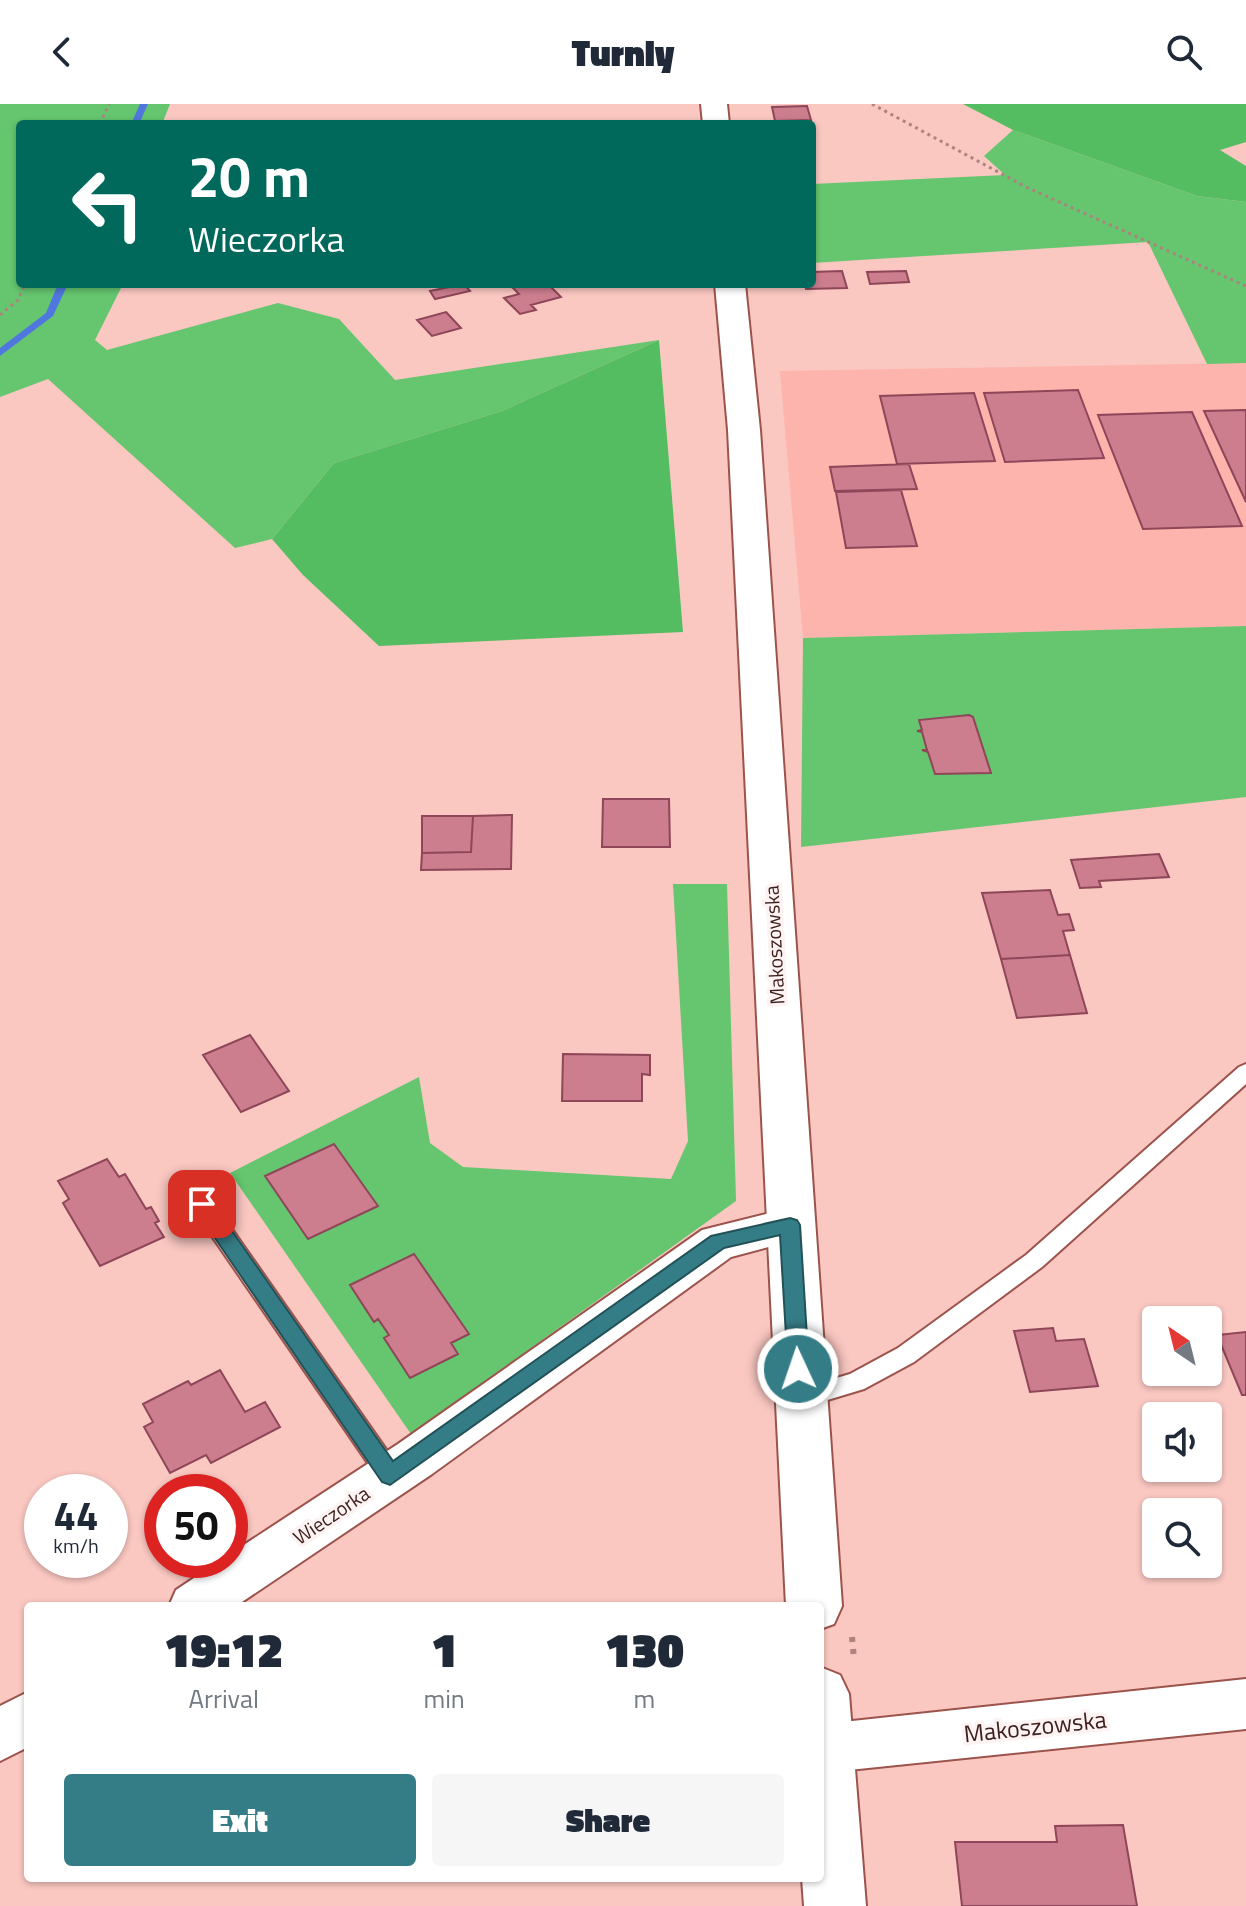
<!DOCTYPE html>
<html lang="en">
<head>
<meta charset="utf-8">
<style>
	:root { --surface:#fff; --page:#f6f6f7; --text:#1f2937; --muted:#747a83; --accent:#357d86 }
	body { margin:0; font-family:"Titillium Web",sans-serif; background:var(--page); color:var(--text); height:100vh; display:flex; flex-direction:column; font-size:30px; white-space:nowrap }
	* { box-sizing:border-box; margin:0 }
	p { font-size:26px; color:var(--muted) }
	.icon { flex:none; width:44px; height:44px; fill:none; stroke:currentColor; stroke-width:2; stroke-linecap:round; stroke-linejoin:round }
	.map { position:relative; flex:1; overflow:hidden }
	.drawer { position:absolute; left:24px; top:1498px; width:800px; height:280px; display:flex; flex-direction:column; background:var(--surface); border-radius:8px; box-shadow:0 2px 6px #0004 }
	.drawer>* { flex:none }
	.top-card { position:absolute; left:16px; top:16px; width:800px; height:168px; border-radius:8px; box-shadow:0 2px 6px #0004; background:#00695c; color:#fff; overflow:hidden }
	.needle { width:52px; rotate:325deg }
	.controls { position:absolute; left:1142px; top:1202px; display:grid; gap:16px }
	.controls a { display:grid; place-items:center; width:80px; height:80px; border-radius:8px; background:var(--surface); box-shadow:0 2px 6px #0004; font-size:40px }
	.speed { position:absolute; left:24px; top:1370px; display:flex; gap:16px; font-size:40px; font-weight:700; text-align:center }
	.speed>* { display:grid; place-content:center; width:104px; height:104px; border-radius:50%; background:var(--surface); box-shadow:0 2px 6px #0004; line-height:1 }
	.speed small { font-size:20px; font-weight:400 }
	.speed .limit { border:12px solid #d22; background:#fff; color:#111 }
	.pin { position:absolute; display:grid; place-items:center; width:68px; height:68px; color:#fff; margin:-34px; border-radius:16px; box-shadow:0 4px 12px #0006 }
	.me { position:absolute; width:88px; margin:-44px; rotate:357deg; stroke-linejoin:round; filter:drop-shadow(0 0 6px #0008) }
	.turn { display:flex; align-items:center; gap:28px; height:168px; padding:0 40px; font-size:36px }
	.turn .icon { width:104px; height:104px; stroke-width:2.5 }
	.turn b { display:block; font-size:56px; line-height:68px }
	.eta { display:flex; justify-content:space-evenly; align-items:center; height:136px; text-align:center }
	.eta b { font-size:48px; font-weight:800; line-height:56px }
	.button { display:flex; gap:16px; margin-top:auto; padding:16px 40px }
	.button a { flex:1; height:92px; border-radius:8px; background:var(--accent); color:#fff; font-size:32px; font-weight:800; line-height:92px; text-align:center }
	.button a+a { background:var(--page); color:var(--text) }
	header { display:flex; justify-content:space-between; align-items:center; height:104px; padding:0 40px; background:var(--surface); font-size:36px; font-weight:800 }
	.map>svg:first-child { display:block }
</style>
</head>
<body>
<header><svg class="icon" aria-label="back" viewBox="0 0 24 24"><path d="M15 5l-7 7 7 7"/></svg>Turnly<svg class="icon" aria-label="search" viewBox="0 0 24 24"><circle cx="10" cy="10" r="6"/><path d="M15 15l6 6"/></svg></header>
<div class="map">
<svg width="1246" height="1802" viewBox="0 0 1246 1802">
	<rect width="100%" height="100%" fill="#fac7c1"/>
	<path fill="#fdb4ac" d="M1246,259V522L803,534L780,267Z"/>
	<path fill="#65c66f" d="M0,0H170L162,20H20V180H123L95,236L107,246L278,199L339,215L395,276L659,236L502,307L334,359L272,435L235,444L48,275L0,293Z
		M1013,26L1197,92L1246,98V259L1207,260L1148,138L812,159V80L1005,71L984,52Z
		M1246,522V693L801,743L803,534Z
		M673,780H727L736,1097L411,1330L230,1069L419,973L430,1039L463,1063L671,1075L688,1037Z"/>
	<path fill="#54bd61" d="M963,0H1246V38L1220,46L1246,62V98L1197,92L1013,26Z
		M659,236L683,528L379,542L303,471L272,435L334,359L502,307Z"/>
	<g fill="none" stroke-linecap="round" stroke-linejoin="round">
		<path fill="#5077de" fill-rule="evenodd" d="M140,0H148L139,20H131Z
			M58,180H68L53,212L0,252V244L46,209Z"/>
	</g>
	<path fill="#cc7e8f" stroke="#8e4658" stroke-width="2" d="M807,2L811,16L775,17L772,3Z
		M842,167L847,184L806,185L805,180H812V168Z
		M906,167L909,178L870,180L867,168Z
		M464,180L470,187L435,195L430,187Z
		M529,180H548L561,193L531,201L536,206L520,210L504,194L519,190L513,184Z
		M446,208L461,224L432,232L417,216Z
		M1078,286L1104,354L1005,358L984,289Z
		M974,289L995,357L897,360L880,292Z
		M1246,306V398L1204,307Z
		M1192,308L1242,422L1143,425L1098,311Z
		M909,360L917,385L835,387L830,363Z
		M901,386L917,442L846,444L836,388Z
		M969,611L973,613L991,669L935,670L928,648L922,646H927L922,628L917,627L922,626L919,616Z
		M603,695H669L670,743H602Z
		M512,711L511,765L421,766L422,749L471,748L473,712Z
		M422,712H473L471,748L422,749Z
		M1159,750L1169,773L1099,777L1101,783L1080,784L1071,756Z
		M1050,786L1058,811L1069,810L1074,826L1063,827L1070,851L1001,855L982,789Z
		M1070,851L1087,909L1017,914L1001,855Z
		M250,931L289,987L241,1008L203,951Z
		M563,950L650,951V971L642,970V997H562Z
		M334,1040L378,1102L308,1135L265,1072Z
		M107,1055L119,1073L125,1070L146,1105L151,1103L159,1117L155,1119L164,1133L100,1162L63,1099L69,1095L58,1077Z
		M414,1150L469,1230L451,1239L458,1250L410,1274L384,1234L389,1231L378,1215L374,1218L350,1181Z
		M1053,1224L1056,1237L1084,1235L1098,1282L1030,1288L1014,1227Z
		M1246,1228V1291H1242L1217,1231Z
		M220,1266L245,1308L265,1298L280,1323L211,1359L206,1351L170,1369L144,1323L153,1318L143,1300L188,1277L191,1281Z
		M1123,1721L1137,1802H962L955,1738H1057L1055,1722Z"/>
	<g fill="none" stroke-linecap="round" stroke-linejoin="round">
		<defs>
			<path id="lane" d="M1246,960V980L1042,1163L914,1258L864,1285L804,1303L796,1300L792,1293L796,1286L850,1270L898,1244L1026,1151L1239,963Z
				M202,1091L210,1094L399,1364L402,1371L399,1378L390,1382L381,1378L194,1106L191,1100L194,1094Z"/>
			<path id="street" d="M790,1104L806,1109L812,1121L806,1133L731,1153L432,1370L236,1502H169L176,1486L221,1456H230V1450L398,1340L702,1126Z
				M1246,1575V1625L820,1669V1621L824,1620Z
				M28,1588V1643L0,1657V1602Z"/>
			<path id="secondary" d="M701,0H727L729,20H703Z
				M715,180H745L760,326L842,1502L834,1520L820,1525V1502H786L728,326Z
				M820,1563L840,1571L849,1590L866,1802H804L802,1774H820Z"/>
		</defs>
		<use href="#lane" stroke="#9c534c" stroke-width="4"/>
		<use href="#street" stroke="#9c534c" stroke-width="4"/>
		<use href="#secondary" stroke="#9c534c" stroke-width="4"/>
		<path stroke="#ae837e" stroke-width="3" stroke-dasharray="3 4" stroke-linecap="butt" d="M872,0L1026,83L1246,182
			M100,20L109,0
			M0,211L18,196L25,180"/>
		<path stroke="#ae837e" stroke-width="6" stroke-dasharray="5 7" stroke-linecap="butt" d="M852,1533L854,1555"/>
		<use href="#lane" fill="#fff" fill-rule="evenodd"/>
		<use href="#street" fill="#fff" fill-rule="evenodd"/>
		<use href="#secondary" fill="#fff" fill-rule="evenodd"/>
	</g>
	<path fill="#357d86" stroke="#225157" stroke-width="2" d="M202,1092L209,1094L393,1357L711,1132L790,1114L797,1116L800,1121L809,1265L806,1272L798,1274L791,1272L788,1265L780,1131L724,1144L390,1381L382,1378L195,1105L192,1100L195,1094Z"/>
	<g text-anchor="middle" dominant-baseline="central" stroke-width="7" stroke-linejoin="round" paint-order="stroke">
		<g font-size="20" fill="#3e1f1c" stroke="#fcf3f2">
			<text transform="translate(774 841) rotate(-93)">Makoszowska</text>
			<text transform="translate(331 1411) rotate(-34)">Wieczorka</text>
		</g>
		<g font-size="24" fill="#3e1f1c" stroke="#fcf3f2">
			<text transform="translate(1035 1622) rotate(-6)">Makoszowska</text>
		</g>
	</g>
</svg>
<div class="controls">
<a><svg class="needle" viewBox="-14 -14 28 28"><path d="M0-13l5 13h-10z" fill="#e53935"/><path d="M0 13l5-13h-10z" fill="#747a83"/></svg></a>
<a><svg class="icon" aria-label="sound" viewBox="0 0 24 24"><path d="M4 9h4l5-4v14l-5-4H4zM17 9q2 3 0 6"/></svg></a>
<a><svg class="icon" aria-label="search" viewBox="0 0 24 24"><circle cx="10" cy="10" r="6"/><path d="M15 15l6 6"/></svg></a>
</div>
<div class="speed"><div>44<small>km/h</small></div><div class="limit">50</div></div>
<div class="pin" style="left:202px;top:1100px;background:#d93025"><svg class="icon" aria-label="arrive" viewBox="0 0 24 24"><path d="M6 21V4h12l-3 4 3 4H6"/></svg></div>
<svg class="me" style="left:798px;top:1265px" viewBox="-20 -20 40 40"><circle r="17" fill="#357d86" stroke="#fff" stroke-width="3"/><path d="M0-11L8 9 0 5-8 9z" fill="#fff"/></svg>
<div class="top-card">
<div class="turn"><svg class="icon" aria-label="left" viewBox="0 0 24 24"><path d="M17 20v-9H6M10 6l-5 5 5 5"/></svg><div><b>20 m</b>Wieczorka</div></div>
</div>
<section class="drawer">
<div class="eta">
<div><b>19:12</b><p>Arrival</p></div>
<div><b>1</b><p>min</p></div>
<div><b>130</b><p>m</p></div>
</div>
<div class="button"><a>Exit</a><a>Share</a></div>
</section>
</div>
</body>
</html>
